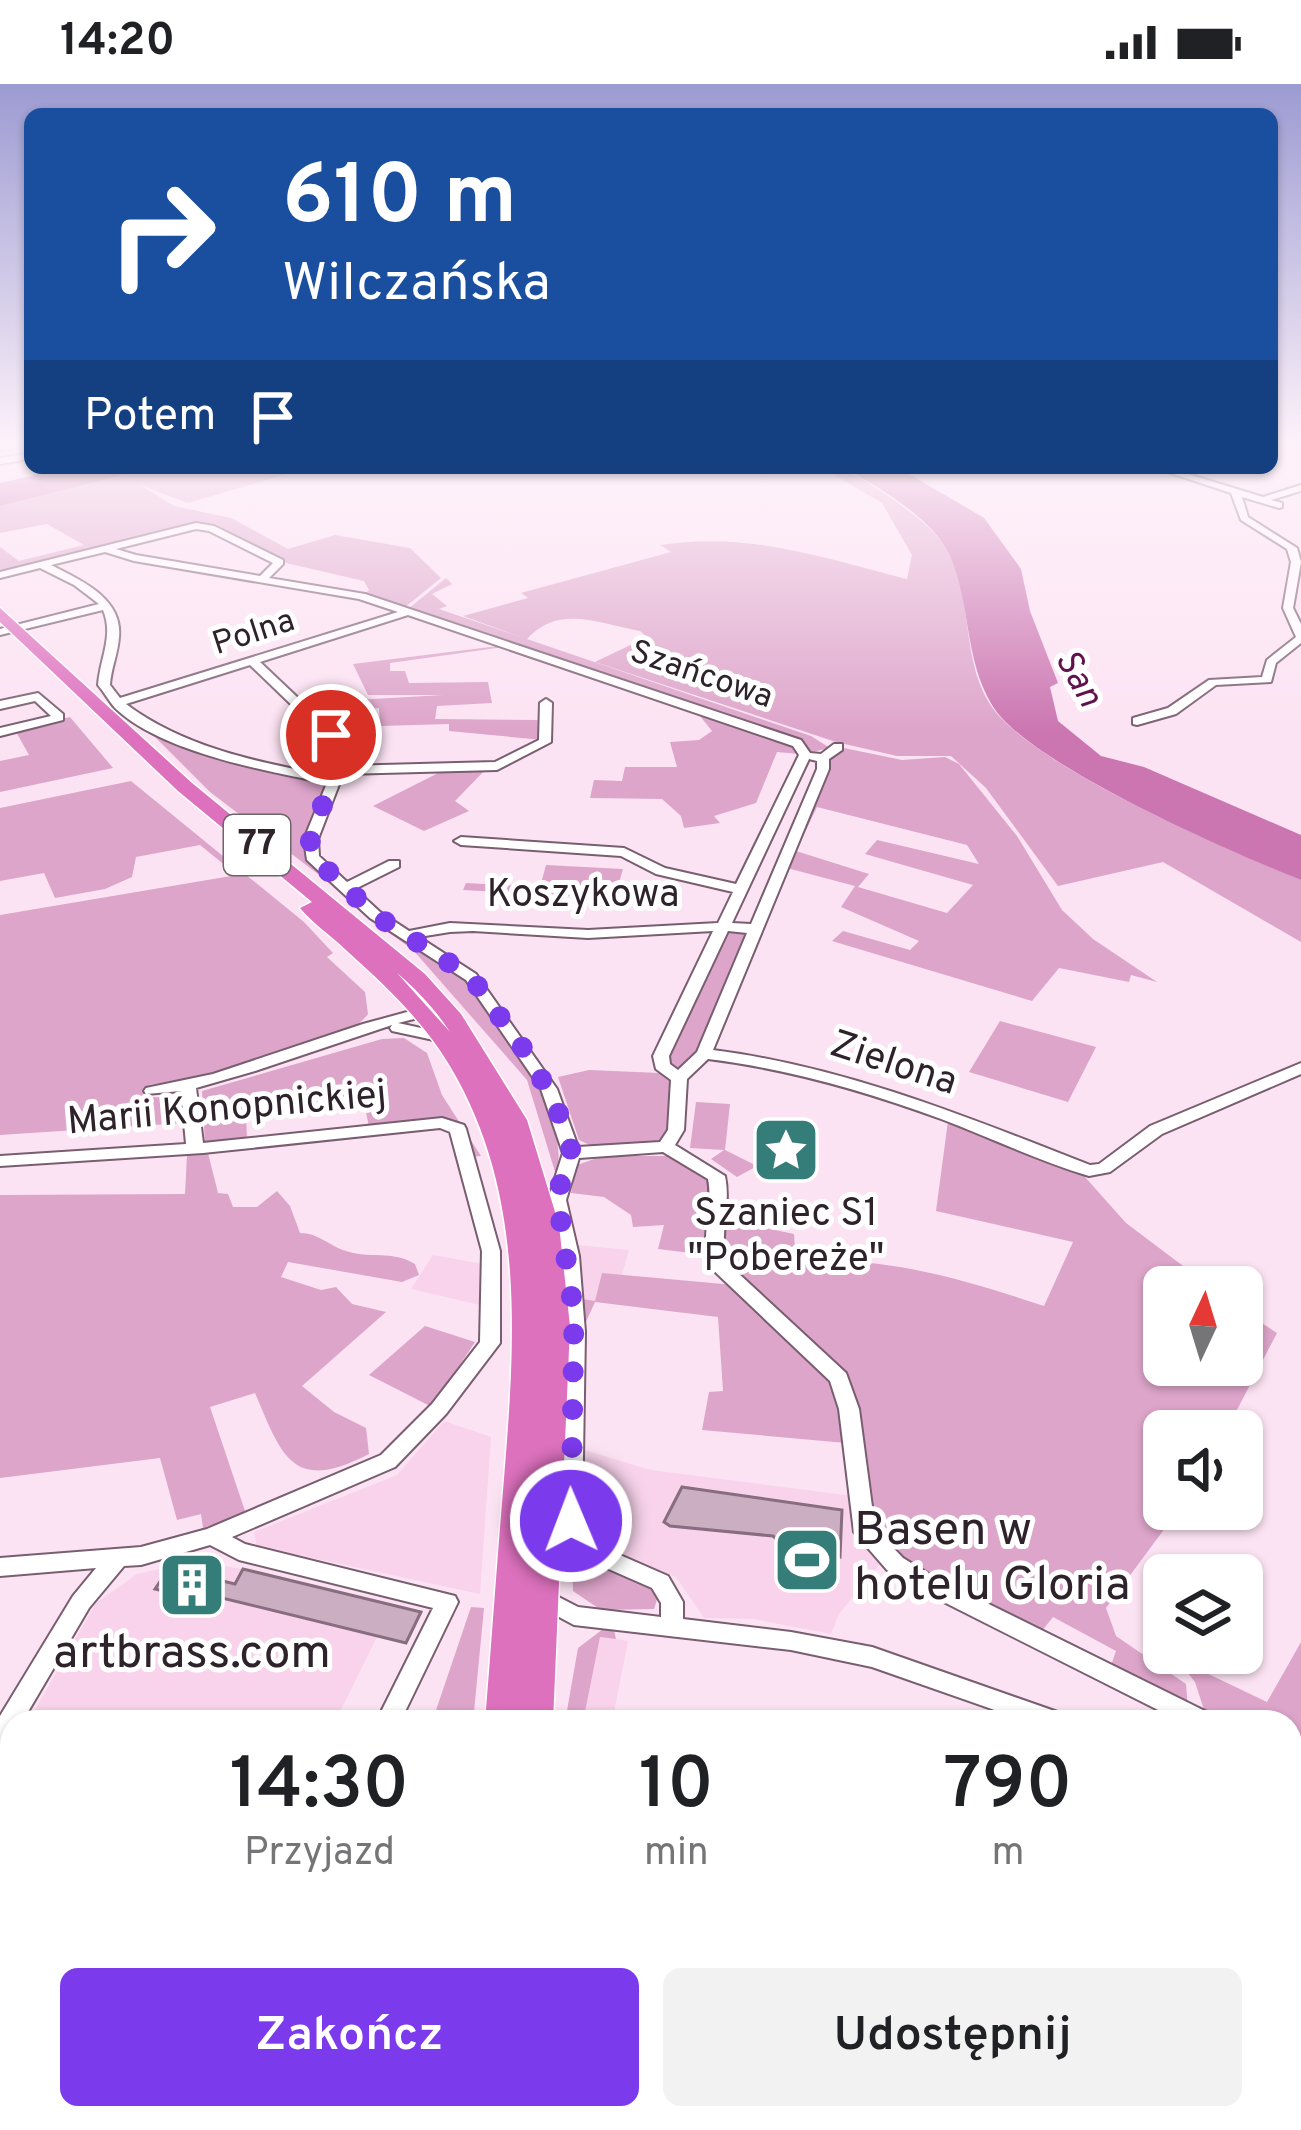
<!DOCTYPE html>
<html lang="pl">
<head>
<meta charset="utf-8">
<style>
	:root { --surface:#fff; --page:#f2f2f2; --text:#202124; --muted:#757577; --accent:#7c3aed }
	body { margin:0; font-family:Overpass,sans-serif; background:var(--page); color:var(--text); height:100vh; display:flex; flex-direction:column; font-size:45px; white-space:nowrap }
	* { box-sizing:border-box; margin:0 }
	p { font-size:39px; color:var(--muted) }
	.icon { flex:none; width:66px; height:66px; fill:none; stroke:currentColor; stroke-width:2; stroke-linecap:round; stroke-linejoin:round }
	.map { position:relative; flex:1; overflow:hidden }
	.panel { position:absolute; left:0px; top:1626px; width:1302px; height:420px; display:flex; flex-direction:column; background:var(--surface); border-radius:36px 36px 0 0; box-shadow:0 3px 9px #0004 }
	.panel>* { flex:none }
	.guide { position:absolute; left:24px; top:24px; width:1254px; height:366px; border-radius:18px; box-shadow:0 3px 9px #0004; background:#1a4fa0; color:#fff; overflow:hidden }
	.needle { width:78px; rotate:4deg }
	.fabs { position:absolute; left:1143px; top:1182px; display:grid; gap:24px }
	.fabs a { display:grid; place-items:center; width:120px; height:120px; border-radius:18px; background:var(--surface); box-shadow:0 3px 9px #0004; font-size:60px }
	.pin { position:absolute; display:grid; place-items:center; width:102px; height:102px; color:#fff; margin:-51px; border:6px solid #fff; border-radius:50%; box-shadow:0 3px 12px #0007 }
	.me { position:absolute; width:132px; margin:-66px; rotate:359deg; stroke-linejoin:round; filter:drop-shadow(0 0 9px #0008) }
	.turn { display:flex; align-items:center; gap:42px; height:252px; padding:0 60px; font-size:54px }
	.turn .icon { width:156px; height:156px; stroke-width:2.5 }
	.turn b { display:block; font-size:84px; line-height:102px }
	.then { display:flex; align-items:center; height:114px; padding:0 60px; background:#0003; gap:24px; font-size:45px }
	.eta { display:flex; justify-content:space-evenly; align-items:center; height:204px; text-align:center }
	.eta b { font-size:72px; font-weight:600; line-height:84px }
	.cta { display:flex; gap:24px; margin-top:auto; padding:24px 60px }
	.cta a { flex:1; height:138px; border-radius:18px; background:var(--accent); color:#fff; font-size:48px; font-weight:600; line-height:138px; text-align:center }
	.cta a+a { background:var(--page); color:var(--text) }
	.status { display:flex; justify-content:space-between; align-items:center; height:84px; padding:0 60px; background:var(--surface); direction:ltr }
	.status svg { height:33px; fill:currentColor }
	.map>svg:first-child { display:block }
</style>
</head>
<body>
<div class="status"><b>14:20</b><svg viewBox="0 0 49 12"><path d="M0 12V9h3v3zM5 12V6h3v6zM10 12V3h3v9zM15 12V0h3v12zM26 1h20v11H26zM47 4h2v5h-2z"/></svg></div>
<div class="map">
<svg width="1301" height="2046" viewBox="0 0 1301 2046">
	<rect width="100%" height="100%" fill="#fce3f3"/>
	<path fill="#f8d3eb" d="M576,1161L629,1166L622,1191L602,1190L595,1218L582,1215Z
		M433,1171L483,1180L484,1222L411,1205Z
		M444,1337L491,1353L480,1510L257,1462L254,1448L397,1391Z
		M581,1365L651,1386L852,1412L855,1449L881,1479L839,1530L831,1550L753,1535L704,1534L676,1493L615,1468L598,1455L584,1434L579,1408Z
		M194,1477L243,1485L227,1515L377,1553L335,1638H28L96,1519L137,1490Z
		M600,1552L628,1557L612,1638H583Z
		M12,1765V2034H78L72,2046H0V1787Z"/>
	<path fill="#dda5ca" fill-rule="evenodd" d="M151,384H307L188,419L140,401L174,422L231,434L288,465L335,451L410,464L441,494L404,524L364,511L369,506L364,497L286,479L209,441L0,490V463L19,477L84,461L47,440L0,449V422Z
		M822,384C850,384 865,397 888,412C909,427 936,445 948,468C976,519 958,588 1001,634C1058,693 1223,764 1301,796V858L1163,778L1058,802L986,704L951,672H897L836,658L595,578L647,553L640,547C598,539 558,520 527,555L463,532L528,514L521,509L671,468L660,461C749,447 822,474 907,495L912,471L882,419Z
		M446,494L452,500L432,510L447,522L439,525L811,652L830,664L807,669L803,662L408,525Z
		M498,562L504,563L390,579V587H405L409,599L488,598L492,619L437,622L435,635L537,636L543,641V656L449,647V640L380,642L379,624L311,627L302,619L443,611H368L353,580Z
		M696,627L797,662L799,670L777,668L756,719L714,732L720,739L684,744L681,732L662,715L590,714L594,696L622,697L625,683H677L670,658L699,656L712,647Z
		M70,633L113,684L0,708V677L29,671L15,646Z
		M145,643L324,699C320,758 276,750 339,806L210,708Z
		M844,664L902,676L945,673L959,680L1017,752L1062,826L1093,855L1157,898L1131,891L1129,898L1059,884L1032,917L832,857L843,847L910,866L919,857L841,823L855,802L787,784L832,668ZM817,723L967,761L979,780L877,756L865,770L973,801L947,829L858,803L869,790L796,767Z
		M450,683L487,684L455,717L469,727L424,747L373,722Z
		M131,697L304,838L333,869L327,873L365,908L368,930C343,966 194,994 149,1001V1013L178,1014L183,1039L0,1051V831L237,791L200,761L136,773L132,793L105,805L55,814L44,789L0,797V724Z
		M546,781L623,785L615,812L629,815L622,823L592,821L593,813L463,806L466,799L540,803Z
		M384,845H387C412,861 444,875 466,895C503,930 573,1040 556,1091L527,996L413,866Z
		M741,845L749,850C735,893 714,960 678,988L664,978L725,847Z
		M1000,937L1096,963L1068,1018L969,988Z
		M404,954L427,969L442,1011L481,1072L471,1073L460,1042L450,1035L369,1043L363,1013L246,1030L247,1056L205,1060L202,1007L382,955Z
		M589,986L660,989L673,998L669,1049L656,1061L594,1063L579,1056L558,993Z
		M696,1018L730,1020L725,1066L757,1082L737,1093L711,1075L724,1066L690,1064Z
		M948,1037L1077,1084L1126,1139L1211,1203H1164V1281H1242V1226L1277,1249L1226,1347H1164V1425H1179L1106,1524L1116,1552L1186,1600L1188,1625L1109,1587L1116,1567L1053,1533L1037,1553L888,1468L868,1446L850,1313L722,1184L718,1134L794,1150L796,1178C884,1171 962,1195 1044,1222L1073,1158L936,1127Z
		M208,1069L218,1109L228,1110L233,1123H257L277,1107L290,1122L300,1149C319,1149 329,1162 346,1167C369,1175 393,1166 415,1180L419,1191L402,1198L288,1178L281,1193L321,1206L336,1203L352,1220L386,1228L302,1302L334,1328L366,1344L369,1370C292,1410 282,1372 255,1309L210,1323L246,1430L203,1444L201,1430L177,1436L160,1374L0,1394V1111L185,1110L187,1071Z
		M603,1072H672L710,1094L707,1171L658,1165L664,1141L633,1143L631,1131L604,1113L571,1109L577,1081Z
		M602,1189L734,1201L836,1301L846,1359L702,1346L709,1308L723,1307L718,1233L595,1218L584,1242L582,1215L595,1217Z
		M425,1242L475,1258L432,1323L369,1291Z
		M571,1458C597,1482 635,1484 659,1509L654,1525L601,1526L573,1507Z
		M471,1523L484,1524L473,1638H432Z
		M603,1545L614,1546L616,1555L600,1553L583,1638H565L578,1564Z
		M1301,1558V1680L1290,1672V1638H1219L1206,1632L1195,1598L1177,1575L1267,1618Z
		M559,2034H703L697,2046H561Z
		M978,2034H1116L1110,2046H971Z"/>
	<path fill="#cb76b1" d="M66,384H151L0,422V399Z
		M846,384H899L984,434L1021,485L1030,527L1058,599L1050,603L1058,637L1101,672L1144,683L1301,751V796C1233,769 1027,680 992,621C964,574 971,520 950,472C932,433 881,406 846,384Z"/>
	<path fill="#cbaec1" stroke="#886d7f" stroke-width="3" d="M682,1403L842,1426L840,1473L830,1471L822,1501L803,1498L781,1489L785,1464L773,1452L670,1442L664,1438Z
		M169,1484L235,1500L243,1485L421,1528L406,1559L218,1513L215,1519L155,1505Z"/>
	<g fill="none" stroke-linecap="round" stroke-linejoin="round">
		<defs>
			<path id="minor" d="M30,369V375L0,380V374Z
				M1155,384H1168L1263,413L1301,401V407L1271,416L1282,419V423L1279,424L1242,413L1248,433L1297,464L1301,478L1293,524L1301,540V559L1276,579L1271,598L1216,601L1176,630L1137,641L1133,640V634L1168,624L1209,596L1262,593L1267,576L1296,553L1283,524L1291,478L1287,465L1241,436L1231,409Z
				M196,439L214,442L283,476V480L269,494L365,510L801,656L810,669L821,670L834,660H842V666L829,675V685L713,966C846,983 967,1033 1090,1081L1099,1080L1150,1042L1301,979V990L1162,1050L1110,1088L1089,1092C1039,1077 991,1054 941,1035C865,1007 789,985 708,975L687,995L684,1046L675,1061L725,1092C731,1121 720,1148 725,1177L846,1289L859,1325L875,1445L903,1474L932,1492L1213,1631L1217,1638H1182L916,1504L887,1486L854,1448L839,1325L830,1297L710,1183C699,1155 714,1125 708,1095L663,1068L579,1074L566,1116L579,1172L585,1248L582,1435L604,1464L668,1492L683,1518V1535L791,1548L872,1563L1066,1631L1070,1638H1029L872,1583L791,1566L574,1541L535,1520L532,1514L535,1508L543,1505L578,1523L661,1533V1519L652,1504L588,1476L560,1437L565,1248L561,1172L548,1116L563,1069L541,1005L466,896L370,834L307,776L304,755L327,699C265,687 161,668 115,624C109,617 104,608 98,601C100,574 114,552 103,526L0,551V545L99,520L74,501L40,484L0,494V488ZM196,445L209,447L273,479L260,492L136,471L116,465ZM105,468L134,477L359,515L398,528L120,614L110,601C111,584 118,570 119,553C123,514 80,496 51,481ZM408,531L793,662L799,671L736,800L665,784L624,764L461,753L454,757L461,761L621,772L656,790L733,808L718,839L588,846L450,839L409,847L380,828L355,805L399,783V777H389L347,798L319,772L318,755L343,690L497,686L551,658L552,619L546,615L540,619L539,656L495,678L344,682L345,667L334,648L260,578ZM250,581L325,653L333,667L329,692C258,678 185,664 126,620ZM809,675L817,677V685L751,840L732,839ZM473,847L588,854L713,847L653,972L656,985L671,996L668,1046L660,1058L578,1063L557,1005L476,890L419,853L450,848ZM728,847L747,849L697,968L678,986L670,980L669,972Z
				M38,609L63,630V636L0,652V644L51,632L35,617L0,625V617Z
				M429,922L437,927L434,930L398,939L449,950L451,953L449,956L443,958L392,947L390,944L392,941L255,987L196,1004L203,1059L442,1034L464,1041L466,1045L500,1167V1259L446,1330L395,1383L232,1453L245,1460L455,1512L458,1518L400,1638H376L433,1524L239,1476L210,1461L141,1481L124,1482L89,1524L22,1638H12C12,1651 13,1659 0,1663V1632L73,1512L96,1484L0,1492V1474L141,1463L207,1445L381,1371L432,1320L480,1258L482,1167L450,1048L440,1044L203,1069L0,1082V1072L186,1060L181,1007L146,1010L144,1007L146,1004L213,990L363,940Z
				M1290,1666L1301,1671V1696L1290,1691Z
				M1290,1708L1301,1712V1734L1290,1730Z
				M188,2034H217L212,2046H183Z
				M837,2034H867L862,2046H832Z"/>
			<path id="highway" d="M0,524L192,699L425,890L461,930L527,1036L559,1141L570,1242L553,1638H485C491,1565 496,1492 502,1419C514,1271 530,1116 450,982C424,938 385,901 347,867C332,852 313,840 300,824L312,818L178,707L0,538ZM397,889C416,905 436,926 450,948Z
				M457,2034H499L501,2046H459Z
				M503,2034H545L547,2046H505Z"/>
		</defs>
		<use href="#minor" stroke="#785e6f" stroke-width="4"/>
		<use href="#highway" stroke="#fff" stroke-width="3"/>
		<use href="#minor" fill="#fff" fill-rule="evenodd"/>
		<use href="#highway" fill="#dd71be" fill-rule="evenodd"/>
		<defs>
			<path id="rail" d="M0,365L30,360"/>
		</defs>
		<use href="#rail" stroke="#473a42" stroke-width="6"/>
		<use href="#rail" stroke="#fff" stroke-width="3" stroke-dasharray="8" stroke-linecap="butt"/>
	</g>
	<linearGradient id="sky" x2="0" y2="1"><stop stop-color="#9c9bd2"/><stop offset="0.56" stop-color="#fef2fa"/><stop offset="1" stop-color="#fef2fa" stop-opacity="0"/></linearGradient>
	<rect width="1301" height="647" fill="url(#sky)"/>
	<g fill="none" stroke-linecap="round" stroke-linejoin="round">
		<path stroke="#7c3aed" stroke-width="21" stroke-dasharray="0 37.8" d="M331,651L340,676L310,754L312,772L375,831L471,893L533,978L560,1032L572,1069L557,1110L574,1231L571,1437"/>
	</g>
	<defs>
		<symbol id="sight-square" viewBox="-11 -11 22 22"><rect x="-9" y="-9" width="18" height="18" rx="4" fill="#357d78" stroke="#fff"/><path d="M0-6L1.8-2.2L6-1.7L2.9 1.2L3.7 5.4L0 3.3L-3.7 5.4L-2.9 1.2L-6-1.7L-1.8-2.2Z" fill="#fff"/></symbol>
		<symbol id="stadium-square" viewBox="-11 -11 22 22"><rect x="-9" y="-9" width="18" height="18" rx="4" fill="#357d78" stroke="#fff"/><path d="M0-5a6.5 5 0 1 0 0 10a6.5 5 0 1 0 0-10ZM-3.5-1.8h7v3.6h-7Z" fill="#fff"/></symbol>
		<symbol id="building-square" viewBox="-11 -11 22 22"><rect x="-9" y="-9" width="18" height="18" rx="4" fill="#357d78" stroke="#fff"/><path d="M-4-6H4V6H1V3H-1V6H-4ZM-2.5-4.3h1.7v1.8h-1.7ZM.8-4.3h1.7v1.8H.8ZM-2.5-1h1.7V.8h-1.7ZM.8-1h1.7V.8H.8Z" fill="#fff"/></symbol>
	</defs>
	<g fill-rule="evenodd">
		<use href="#sight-square" x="748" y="1028" width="76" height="76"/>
		<use href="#stadium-square" x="769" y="1438" width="76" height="76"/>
		<use href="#building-square" x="154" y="1463" width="76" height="76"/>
	</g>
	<g text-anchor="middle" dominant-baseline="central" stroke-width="10" stroke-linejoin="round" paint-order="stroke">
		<g font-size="33" fill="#2e232a" stroke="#fff">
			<text transform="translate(254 550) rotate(-18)">Polna</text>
			<text transform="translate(701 592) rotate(19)">Szańcowa</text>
		</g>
		<g font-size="36" font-style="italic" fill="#5f124d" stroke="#fff">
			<text transform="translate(1077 595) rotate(61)">San</text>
		</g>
		<rect fill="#fff" stroke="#6d656a" stroke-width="3" x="224" y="731" width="66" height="60" rx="9"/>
		<g font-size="36" font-weight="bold" fill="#2e232a">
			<text x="257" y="761">77</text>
		</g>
		<g font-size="39" fill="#2e232a" stroke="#fff">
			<text x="583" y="812">Koszykowa</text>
			<text transform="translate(893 981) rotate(18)">Zielona</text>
			<text transform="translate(227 1026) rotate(-5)">Marii Konopnickiej</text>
		</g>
		<g font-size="39" fill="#2e232a" stroke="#fff">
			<text x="786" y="1131">Szaniec S1<tspan x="786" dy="45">"Pobereże"</tspan></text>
		</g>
		<g font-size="48" fill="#2e232a" stroke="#fff" text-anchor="start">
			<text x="854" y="1448">Basen w<tspan x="854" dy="55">hotelu Gloria</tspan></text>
			<text x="192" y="1571" text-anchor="middle">artbrass.com</text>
		</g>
	</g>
</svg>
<div class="fabs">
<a><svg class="needle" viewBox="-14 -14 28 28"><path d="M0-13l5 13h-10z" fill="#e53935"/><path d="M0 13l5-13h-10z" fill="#757577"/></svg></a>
<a><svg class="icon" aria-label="sound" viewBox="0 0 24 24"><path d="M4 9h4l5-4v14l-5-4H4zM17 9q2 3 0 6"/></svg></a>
<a><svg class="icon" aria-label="layers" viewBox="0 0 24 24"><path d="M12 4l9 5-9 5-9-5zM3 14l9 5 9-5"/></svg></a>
</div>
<div class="pin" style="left:331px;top:651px;background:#d93025"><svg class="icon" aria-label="arrive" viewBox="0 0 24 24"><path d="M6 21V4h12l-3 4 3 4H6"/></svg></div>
<svg class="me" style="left:571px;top:1437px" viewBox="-20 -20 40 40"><circle r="17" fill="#7c3aed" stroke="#fff" stroke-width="3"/><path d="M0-11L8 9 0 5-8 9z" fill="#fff"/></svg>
<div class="guide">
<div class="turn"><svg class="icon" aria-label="right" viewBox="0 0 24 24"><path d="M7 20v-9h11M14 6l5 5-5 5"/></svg><div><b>610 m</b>WiIczańska</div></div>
<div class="then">Potem<svg class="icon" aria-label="arrive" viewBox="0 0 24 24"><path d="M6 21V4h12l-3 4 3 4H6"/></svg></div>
</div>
<section class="panel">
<div class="eta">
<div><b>14:30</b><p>Przyjazd</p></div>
<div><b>10</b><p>min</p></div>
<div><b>790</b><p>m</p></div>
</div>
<div class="cta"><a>Zakończ</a><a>Udostępnij</a></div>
</section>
</div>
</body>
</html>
